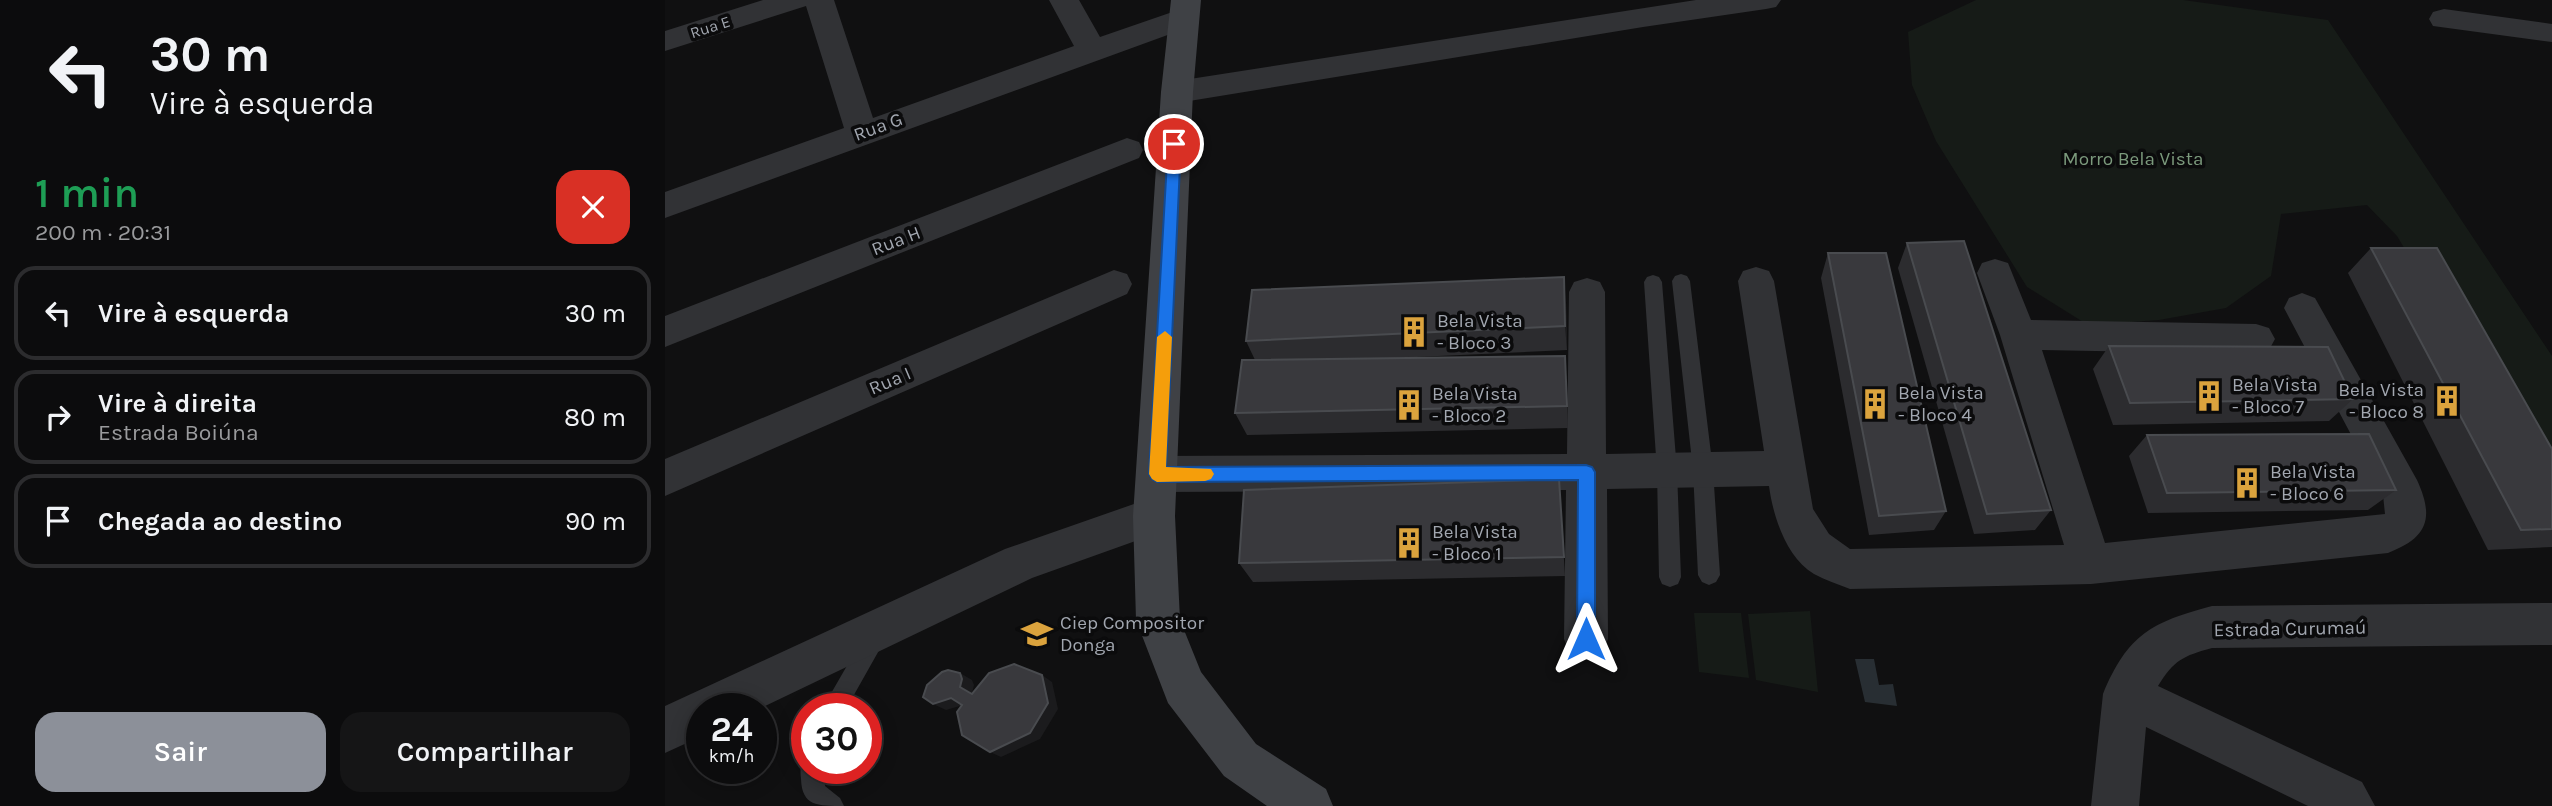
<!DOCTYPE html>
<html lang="pt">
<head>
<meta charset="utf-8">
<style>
	:root { --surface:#0c0c0d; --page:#151516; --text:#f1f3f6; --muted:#9a9b9d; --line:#2c2c2e; --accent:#8c9099 }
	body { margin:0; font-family:Karla,sans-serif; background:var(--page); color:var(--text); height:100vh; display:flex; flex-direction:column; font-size:26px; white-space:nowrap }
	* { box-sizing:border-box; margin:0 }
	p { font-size:23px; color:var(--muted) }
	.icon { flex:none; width:38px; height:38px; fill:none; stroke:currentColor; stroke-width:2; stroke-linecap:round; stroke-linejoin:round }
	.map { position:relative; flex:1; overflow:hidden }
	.details { display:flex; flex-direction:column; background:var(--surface); width:665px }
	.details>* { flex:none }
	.top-card { background:#0c0c0d; color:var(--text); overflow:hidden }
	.speed { position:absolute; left:21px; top:693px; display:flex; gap:14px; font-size:35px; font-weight:700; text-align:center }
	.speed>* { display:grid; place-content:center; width:91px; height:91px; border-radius:50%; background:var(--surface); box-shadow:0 4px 18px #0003,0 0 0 2px var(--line); line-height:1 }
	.speed small { font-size:18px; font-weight:400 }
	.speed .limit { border:10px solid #d22; background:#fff; color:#111 }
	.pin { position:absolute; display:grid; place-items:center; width:60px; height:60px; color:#fff; margin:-30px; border:4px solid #fff; border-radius:50%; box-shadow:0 2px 7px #0007 }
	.me { position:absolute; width:77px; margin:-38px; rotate:0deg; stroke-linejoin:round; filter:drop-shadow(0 0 5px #0008) }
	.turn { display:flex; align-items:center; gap:24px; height:147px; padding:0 35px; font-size:32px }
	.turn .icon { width:91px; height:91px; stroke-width:2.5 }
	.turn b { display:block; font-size:49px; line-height:60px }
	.round { display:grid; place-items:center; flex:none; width:74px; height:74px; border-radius:21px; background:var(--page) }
	.overview { display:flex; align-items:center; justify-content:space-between; height:119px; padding:0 35px }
	h1 { font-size:42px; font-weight:600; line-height:52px; color:#1e9e55 }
	.cta { display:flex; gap:14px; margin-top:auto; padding:14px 35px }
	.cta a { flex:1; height:80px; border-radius:21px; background:var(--accent); color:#fff; font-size:28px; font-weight:600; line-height:80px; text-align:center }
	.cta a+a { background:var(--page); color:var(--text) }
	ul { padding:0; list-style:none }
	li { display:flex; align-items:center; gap:21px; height:94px; margin:0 14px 10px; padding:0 21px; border:4px solid var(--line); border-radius:21px }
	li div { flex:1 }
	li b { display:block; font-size:26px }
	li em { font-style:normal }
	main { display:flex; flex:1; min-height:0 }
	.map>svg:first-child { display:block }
</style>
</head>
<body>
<main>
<section class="details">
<div class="top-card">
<div class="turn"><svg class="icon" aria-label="left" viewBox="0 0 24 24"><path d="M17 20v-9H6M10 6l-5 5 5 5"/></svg><div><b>30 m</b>Vire à esquerda</div></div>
</div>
<div class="overview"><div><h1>1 min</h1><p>200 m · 20:31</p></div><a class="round" style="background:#d93025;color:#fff"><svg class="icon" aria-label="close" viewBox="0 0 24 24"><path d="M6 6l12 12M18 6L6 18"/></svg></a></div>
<ul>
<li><svg class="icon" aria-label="left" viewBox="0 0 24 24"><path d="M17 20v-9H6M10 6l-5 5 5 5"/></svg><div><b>Vire à esquerda</b></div><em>30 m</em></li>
<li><svg class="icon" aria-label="right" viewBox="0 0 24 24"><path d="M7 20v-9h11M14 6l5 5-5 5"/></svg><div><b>Vire à direita</b><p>Estrada Boiúna</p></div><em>80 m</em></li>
<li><svg class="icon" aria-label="arrive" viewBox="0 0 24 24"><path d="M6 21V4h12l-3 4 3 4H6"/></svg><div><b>Chegada ao destino</b></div><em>90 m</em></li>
</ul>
<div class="cta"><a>Sair</a><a>Compartilhar</a></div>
</section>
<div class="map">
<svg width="1887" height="806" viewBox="0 0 1887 806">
	<rect width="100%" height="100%" fill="#101011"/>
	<path fill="#161b17" d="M1311,0H1518L1663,20L1887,356V497L1732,236L1702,205L1616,214L1606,276L1561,308L1494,320L1423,325L1362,287L1271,141L1247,85L1243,32Z
		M1145,611L1153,692L1091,680L1083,614Z
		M1029,613H1076L1084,678L1034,672Z"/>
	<path fill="#282e33" d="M1190,659H1209L1214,685L1228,684L1232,706L1200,702Z"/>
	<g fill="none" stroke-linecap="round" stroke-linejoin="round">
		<path fill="#313235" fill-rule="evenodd" d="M1016,274L1022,276L1025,281L1048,470L1055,575L1051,582L1044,585L1037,582L1033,575L1028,470L1007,281L1010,276Z
			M988,275L994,277L997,282L1012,471L1016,577L1013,584L1005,587L997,584L994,577L992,471L979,282L982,277Z
			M210,627L218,631L221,638L181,709H157L202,631Z
			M142,758V768H159L160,786L175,798L179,806C152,806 137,806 136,779C135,770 135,764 142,758Z"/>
		<path fill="#313235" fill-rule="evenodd" d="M98,0H169L208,118L409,46L384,0H414L435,37L519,8L530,11L534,18L530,25L0,218V192L179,128L141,6L0,51V31Z
			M1031,0H1116L1111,7L1101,9L978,27L512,103L501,100L496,92L501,84L512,81Z
			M1779,9L1887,24V42L1768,26L1764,19L1768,12Z
			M462,138L474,142L478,150L474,158L0,347V316Z
			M1330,259L1343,263L1366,320L1591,324L1604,328L1610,339L1604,350L1591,354L1377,350L1440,543L1720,514L1718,495L1619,308L1624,298L1637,293L1650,298L1752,480C1770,519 1762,538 1723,553L1426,584L1185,589C1173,584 1160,580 1149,574C1121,557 1108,516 1104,486L942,489L943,639L937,654L921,660L905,654L899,639L901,490L492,492L478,487L472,474L478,461L492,456L902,454L904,292L909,282L922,278L935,282L940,292L941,454L1099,451L1073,281L1078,271L1091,267L1104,271L1109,281L1148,509L1164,534L1185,549L1399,545L1335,335L1312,273L1317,263Z
			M449,270L462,274L467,284L462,294L0,496V459Z
			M489,497L504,503L510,516L504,529L367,578L94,709H37V736L0,753V706L340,549Z
			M1887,603V645L1547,648C1518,656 1509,660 1493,686L1697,782L1710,806H1643L1481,727L1474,806H1426L1438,694C1463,634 1487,622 1547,606Z"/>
		<path fill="#3f4145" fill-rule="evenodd" d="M506,0H536L528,92L510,516L515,620L536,672L591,744L661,789L668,806H602L559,776L503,703L471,620L468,516L496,92Z"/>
	</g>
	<path fill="#2c2c2f" d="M1242,243L1386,510L1370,530L1309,534L1233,268Z
		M1706,248L1887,449V547L1823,550L1683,273Z
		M1163,253L1281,511L1269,530L1204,535L1156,278Z
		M901,302L902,350L729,358L900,356L903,428L582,435L570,413L590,360L581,341Z
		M1444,346L1688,399L1664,421L1448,425L1428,369Z
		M1482,435L1731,490L1703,510L1483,513L1464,456Z
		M894,479L900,576L588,582L574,563Z"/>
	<path fill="#1b1b1d" d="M899,277L901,302L902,350L900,326Z
		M295,673L307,680L309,685L307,693L295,687Z
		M377,675L387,682L393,709L375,739L336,757L325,752Z
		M286,698L298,705L281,710L268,704Z"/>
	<path fill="#39393d" stroke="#494b4f" stroke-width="2" d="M1299,241L1386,510L1322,514L1242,243Z
		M1706,248H1772L1887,449V529L1856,530Z
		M1163,253H1221L1281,511L1214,516Z
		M899,277L900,326L581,341L587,290Z
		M1444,346L1663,347L1688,399L1465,403Z
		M900,356L902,406L570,413L577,360Z
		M1704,434L1731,490L1502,493L1482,435Z
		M894,479L899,557L574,563L579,490Z
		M349,664L377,675L383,703L365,733L325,752L297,735L292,712L297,705L286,698L268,704L258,697L262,685L277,672L283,670L295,673L297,679L295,687L307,694L324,673Z"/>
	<path fill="#1a73e8" stroke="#114b97" stroke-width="2" d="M509,139L516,144L501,467L921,465L927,467L930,472V639L927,645L921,648L914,645L912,639L913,480L492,482L487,479L484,474L503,144Z"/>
	<path fill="#f59e0b" d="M500,331L507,337L501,467L546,469L549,474L546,479L540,481L492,482L487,479L484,474L492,337Z"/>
	<defs>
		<symbol id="building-bare" viewBox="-9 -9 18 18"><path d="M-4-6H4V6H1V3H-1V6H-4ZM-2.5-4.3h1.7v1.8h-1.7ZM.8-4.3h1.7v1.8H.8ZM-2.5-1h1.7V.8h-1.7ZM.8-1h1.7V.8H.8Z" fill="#dba33d" stroke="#0b0b0c" stroke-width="2.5" paint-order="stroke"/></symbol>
		<symbol id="school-bare" viewBox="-9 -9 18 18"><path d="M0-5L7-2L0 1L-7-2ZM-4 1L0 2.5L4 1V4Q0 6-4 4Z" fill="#dba33d" stroke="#0b0b0c" stroke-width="2.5" paint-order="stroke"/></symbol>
	</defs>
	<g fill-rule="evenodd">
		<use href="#building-bare" x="727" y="310" width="44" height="44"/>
		<use href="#building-bare" x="1522" y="374" width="44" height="44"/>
		<use href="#building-bare" x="1760" y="379" width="44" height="44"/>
		<use href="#building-bare" x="1188" y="382" width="44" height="44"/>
		<use href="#building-bare" x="722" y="383" width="44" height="44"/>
		<use href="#building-bare" x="1560" y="461" width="44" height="44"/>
		<use href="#building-bare" x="722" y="521" width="44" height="44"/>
		<use href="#school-bare" x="350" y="612" width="44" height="44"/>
	</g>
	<g text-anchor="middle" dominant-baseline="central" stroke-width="7" stroke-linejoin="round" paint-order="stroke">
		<g font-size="16" fill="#a2a7b0" stroke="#0b0b0c">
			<text transform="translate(45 27) rotate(-18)">Rua E</text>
		</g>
		<g font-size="19" fill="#a2a7b0" stroke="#0b0b0c">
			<text transform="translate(213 127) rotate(-20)">Rua G</text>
			<text transform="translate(231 241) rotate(-21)">Rua H</text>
			<text transform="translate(225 381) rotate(-23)">Rua I</text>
			<text transform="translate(1625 629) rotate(-1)">Estrada Curumaú</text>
		</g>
		<g font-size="19" fill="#7b997c" stroke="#0b0b0c">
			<text x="1468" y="159">Morro Bela Vista</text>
		</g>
		<g font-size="19" fill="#a2a7b0" stroke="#0b0b0c" text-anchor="start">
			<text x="772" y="321">Bela Vista<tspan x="772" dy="22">- Bloco 3</tspan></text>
			<text x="1567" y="385">Bela Vista<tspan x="1567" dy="22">- Bloco 7</tspan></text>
			<text x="1759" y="390" text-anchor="end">Bela Vista<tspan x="1759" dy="22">- Bloco 8</tspan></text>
			<text x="1233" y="393">Bela Vista<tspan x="1233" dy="22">- Bloco 4</tspan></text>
			<text x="767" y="394">Bela Vista<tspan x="767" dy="22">- Bloco 2</tspan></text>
			<text x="1605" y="472">Bela Vista<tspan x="1605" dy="22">- Bloco 6</tspan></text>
			<text x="767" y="532">Bela Vista<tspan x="767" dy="22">- Bloco 1</tspan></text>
			<text x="395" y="623">Ciep Compositor<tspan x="395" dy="22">Donga</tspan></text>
		</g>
	</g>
</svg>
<div class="speed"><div>24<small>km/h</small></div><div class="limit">30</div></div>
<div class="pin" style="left:509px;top:144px;background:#d93025"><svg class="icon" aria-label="arrive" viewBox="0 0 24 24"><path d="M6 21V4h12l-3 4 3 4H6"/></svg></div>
<svg class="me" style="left:921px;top:639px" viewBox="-20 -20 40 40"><path d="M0-17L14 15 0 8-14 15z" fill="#1a73e8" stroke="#fff" stroke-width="4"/></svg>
</div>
</main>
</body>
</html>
